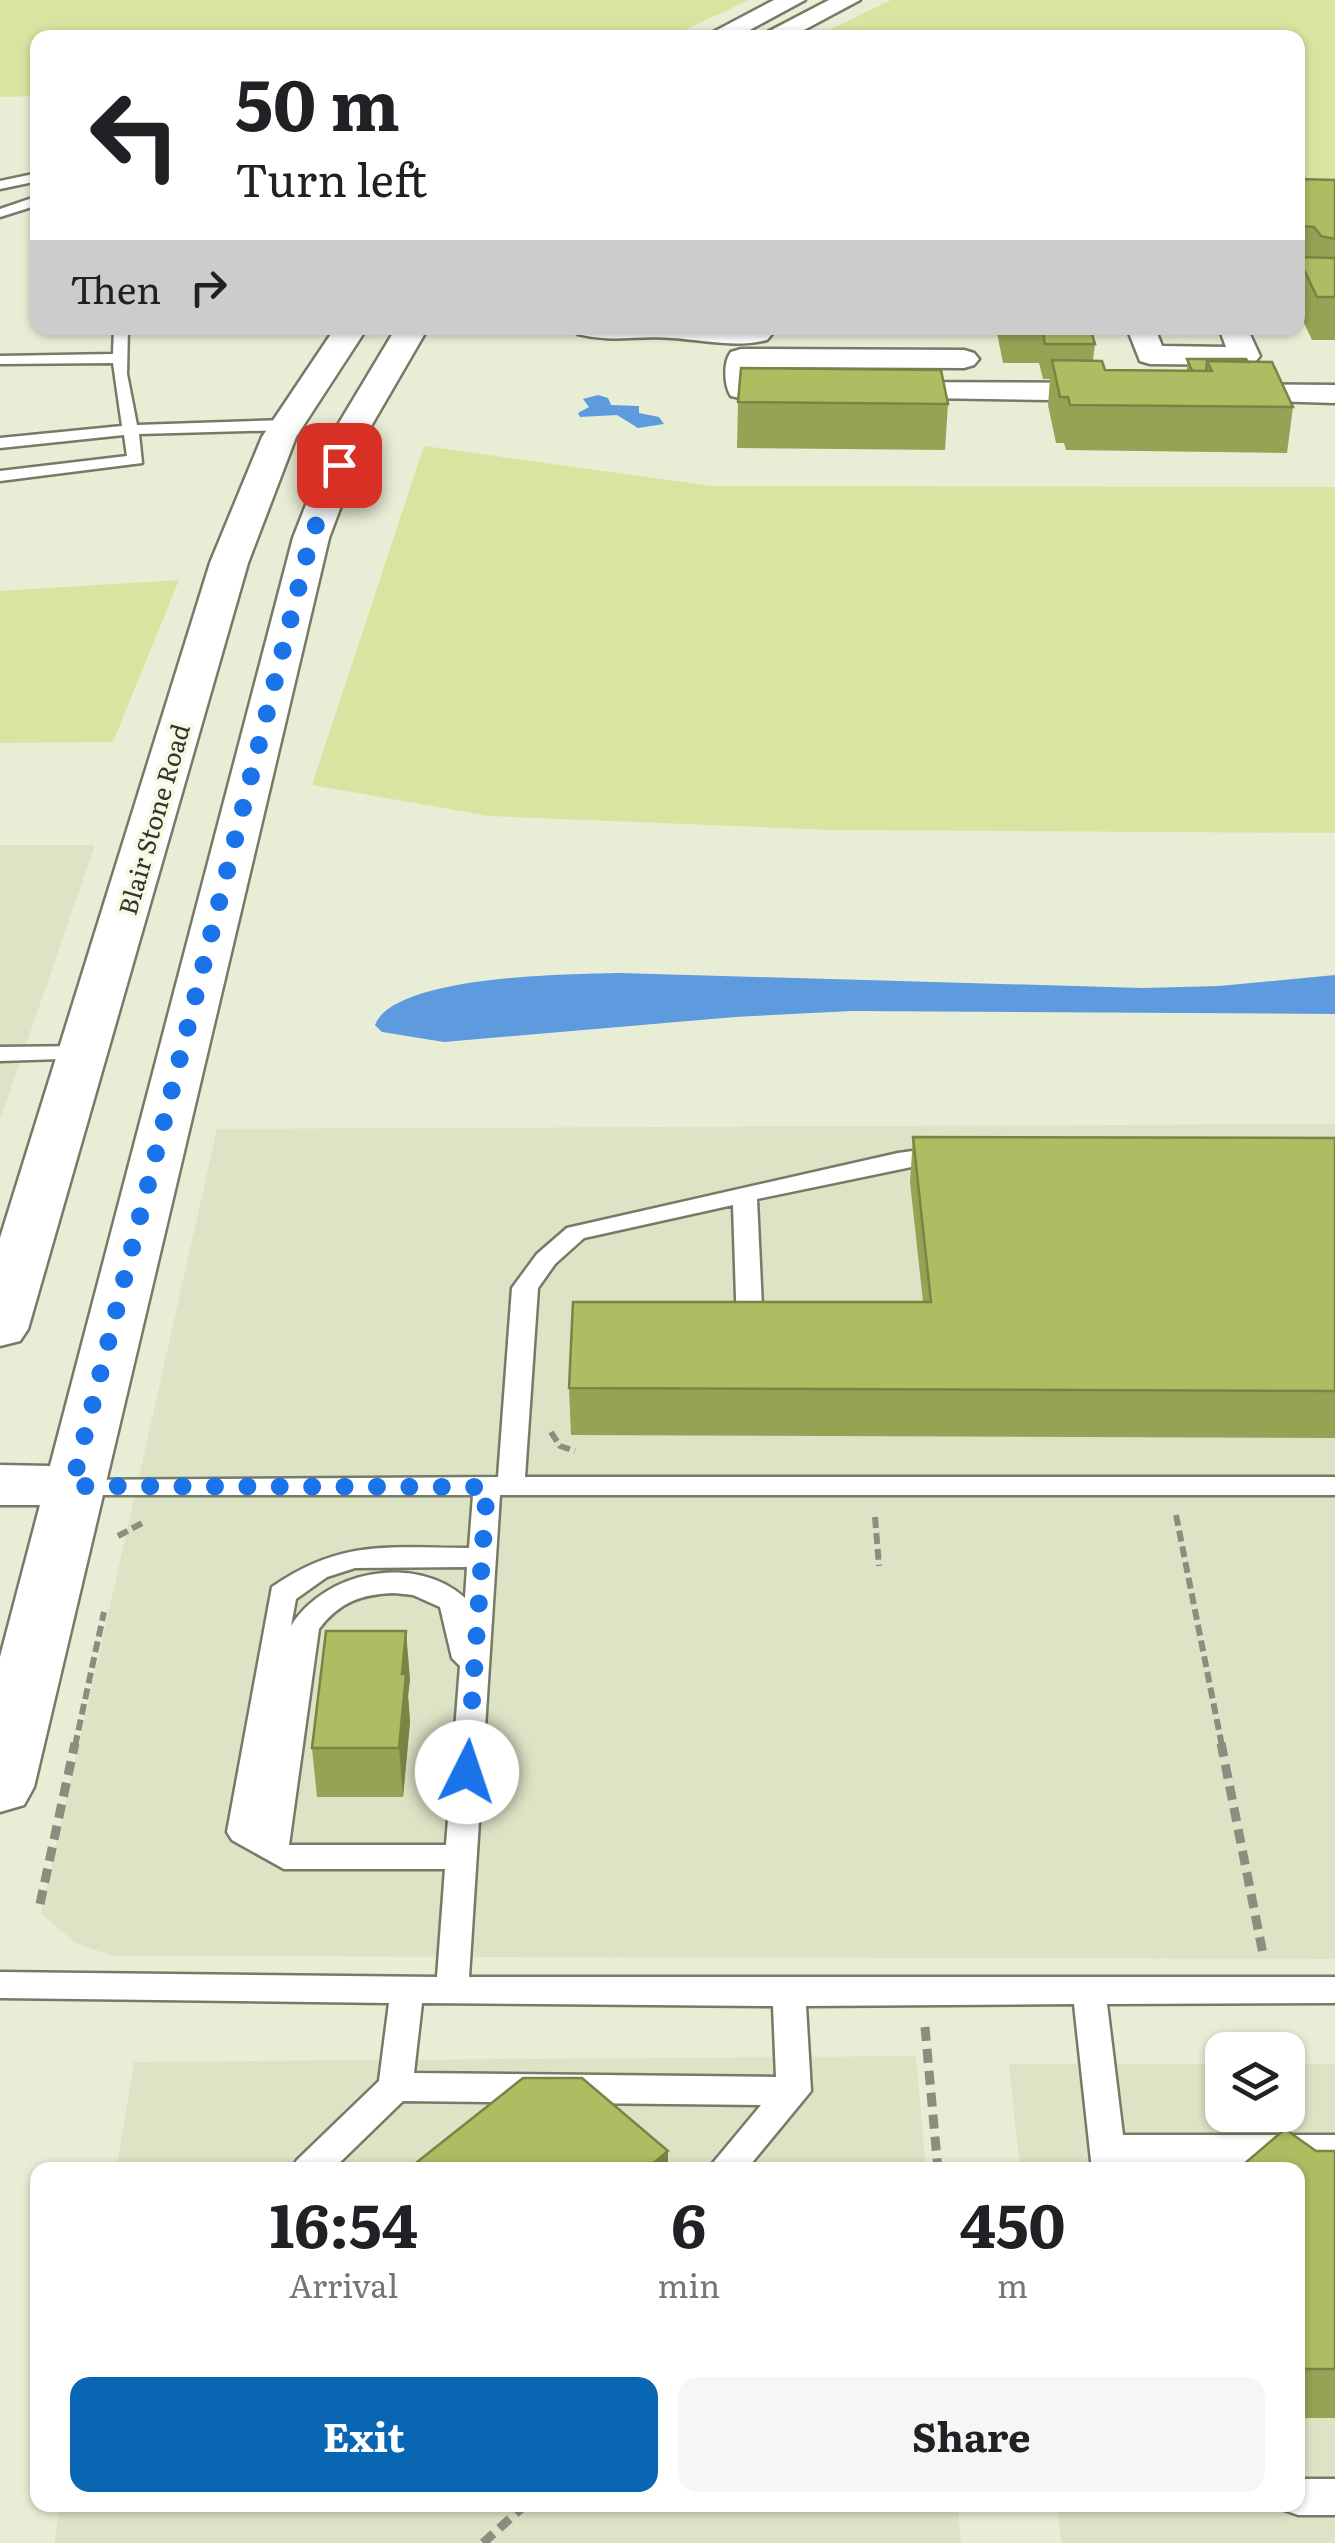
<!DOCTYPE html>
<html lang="en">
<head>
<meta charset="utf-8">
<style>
	:root { --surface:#fff; --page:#f6f6f6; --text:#202124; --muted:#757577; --accent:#0866b3 }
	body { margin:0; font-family:Literata,serif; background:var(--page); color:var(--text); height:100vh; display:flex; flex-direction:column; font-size:38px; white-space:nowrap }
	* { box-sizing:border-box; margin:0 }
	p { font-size:32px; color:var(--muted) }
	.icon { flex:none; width:55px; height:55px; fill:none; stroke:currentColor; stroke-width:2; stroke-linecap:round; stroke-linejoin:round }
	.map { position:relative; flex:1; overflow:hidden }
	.side { position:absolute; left:30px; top:2162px; width:1275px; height:350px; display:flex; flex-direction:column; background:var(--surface); border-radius:20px; box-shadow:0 2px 8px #0004 }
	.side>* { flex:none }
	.guide { position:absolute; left:30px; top:30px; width:1275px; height:305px; border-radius:20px; box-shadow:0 2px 8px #0004; background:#fff; color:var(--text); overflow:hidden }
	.fabs { position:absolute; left:1205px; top:2032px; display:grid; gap:20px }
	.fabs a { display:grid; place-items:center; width:100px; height:100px; border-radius:20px; background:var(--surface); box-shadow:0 2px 8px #0004; font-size:50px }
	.pin { position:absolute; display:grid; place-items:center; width:85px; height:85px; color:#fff; margin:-42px; border-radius:20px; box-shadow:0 5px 15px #0006 }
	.me { position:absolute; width:110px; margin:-55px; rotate:4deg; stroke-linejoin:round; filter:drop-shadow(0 0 8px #0008) }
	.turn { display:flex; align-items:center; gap:35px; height:210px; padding:0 40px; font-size:45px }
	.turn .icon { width:130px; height:130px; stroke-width:2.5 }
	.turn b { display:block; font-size:70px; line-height:85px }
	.then { display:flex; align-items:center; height:95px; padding:0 40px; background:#0003; gap:20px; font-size:38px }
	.eta { display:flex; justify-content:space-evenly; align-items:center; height:170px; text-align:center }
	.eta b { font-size:60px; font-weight:700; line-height:70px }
	.button { display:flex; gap:20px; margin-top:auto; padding:20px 40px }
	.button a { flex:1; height:115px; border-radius:20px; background:var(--accent); color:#fff; font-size:40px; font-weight:700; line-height:115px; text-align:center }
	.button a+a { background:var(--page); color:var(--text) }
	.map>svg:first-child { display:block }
</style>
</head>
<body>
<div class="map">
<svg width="1335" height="2543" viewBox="0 0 1335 2543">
	<rect width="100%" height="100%" fill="#e8edd6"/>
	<path fill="#dde3c5" d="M0,845H95L0,1120Z
		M1335,1124V1959L113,1956L75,1943L41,1913L217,1129Z
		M916,2056L926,2170H116L134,2062Z
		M1009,2064H1222V2115H1288V2064H1335V2543H1061L1057,2505H1298V2170H1020Z
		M60,2505H958L961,2543H54Z"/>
	<path fill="#d7e5a1" d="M0,0H749L670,37L38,38L37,96L0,97Z
		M891,0H1335V198L1298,203V38H813Z
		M424,446L711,486L1335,487V833L829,830L489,816L312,785Z
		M179,580L113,742L0,743V591Z"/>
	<path fill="#5d9bde" d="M598,395L608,398L611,405L639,406V413L659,417L664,424L638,428L617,415L580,417L578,413L589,407L583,399Z
		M620,973L1143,988L1219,986L1335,975V1014L852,1011L735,1017L444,1042L382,1032L375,1025C394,975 572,974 620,973Z"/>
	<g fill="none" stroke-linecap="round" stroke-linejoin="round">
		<defs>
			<path id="lane" d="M38,173V181L0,189V181Z
				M38,196V205L0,217V209Z
				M114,328H128L127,374L137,425L287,420L295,425L287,430L139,434L142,463L0,481V471L127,456L124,435L0,448V438L122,426L113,363L0,364V356L113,354Z
				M84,1046L95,1053L92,1058L0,1061V1047Z
				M942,1147L954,1154L950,1159L757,1199L763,1329L759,1335H741L737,1329L733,1205L584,1238L555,1264L538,1288L525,1477H1335V1495H500L469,1977H1335V2003L1107,2004L1123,2135H1335V2165H1127L1128,2170H1092L1074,2004L806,2006L811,2091L746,2170H707L761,2105L403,2101L332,2170H291L297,2160L379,2081L389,2003L0,1998V1972L437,1977L445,1869H284L232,1840L227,1832L272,1587C342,1539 388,1548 469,1548L473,1495H72L62,1492L58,1486L62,1480L498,1477L512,1288L537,1254L567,1228L898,1153ZM467,1567L465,1598C415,1553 325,1571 291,1626L296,1599L327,1577L355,1568ZM394,1593L413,1595L440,1607L452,1658L460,1666L446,1845H289L319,1629C339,1602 362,1594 394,1593ZM422,2003L773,2006L776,2077L414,2073Z
				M1298,2479H1335V2515H1298L1284,2510L1282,2505H1298Z"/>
			<path id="street" d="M574,328H766L772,334L767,340C735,348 704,340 672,338C638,335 613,343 578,334Z
				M1127,328H1155L1162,346L1226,347L1219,328H1247L1260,356L1255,362L1245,365L1150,364L1140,361Z
				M741,349L964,350L974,353L979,359L974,365L964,368L756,367L757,381L798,385L802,391L798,397C778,402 751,401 731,396C724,386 723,362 731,352Z
				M877,382L1117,383L1128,386L1132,392L1128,398L1117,401L866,397L862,391L866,385Z
				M1217,384L1335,385V403L1206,399L1202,393L1206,387Z"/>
			<path id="secondary" d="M774,0H805L735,38H702Z
				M829,0H860L789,38H756Z
				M335,328H367L296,437L248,563L28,1329L20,1341L0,1346V1238L210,563L262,437Z
				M396,328H428L370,428L329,538L34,1787L24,1805L0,1812V1657L40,1505H0V1465L50,1466L293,538L336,428Z"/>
		</defs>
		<use href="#lane" stroke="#767a66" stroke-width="5"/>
		<use href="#street" stroke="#767a66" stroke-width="5"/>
		<use href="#secondary" stroke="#767a66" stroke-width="5"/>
		<path stroke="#8b8e7f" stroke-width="6" stroke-dasharray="11 5" stroke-linecap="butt" d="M551,1432L560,1446L575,1451
			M1176,1515L1222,1746
			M875,1517L879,1566
			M118,1536L146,1521
			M75,1746L104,1612"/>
		<path stroke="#8b8e7f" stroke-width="9" stroke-dasharray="14 8" stroke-linecap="butt" d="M1221,1743L1263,1954
			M40,1904L75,1743
			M925,2027L938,2170
			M483,2543L525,2505"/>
		<use href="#lane" fill="#fff" fill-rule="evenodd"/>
		<use href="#street" fill="#fff" fill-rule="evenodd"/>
		<use href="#secondary" fill="#fff" fill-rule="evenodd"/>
	</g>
	<path fill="#95a354" d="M1298,179L1335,180V340H1312L1298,310Z
		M996,328H1090L1095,344L1093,360L1105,370L1187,371V359H1246L1293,407L1287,453L1066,450L1064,443H1056L1048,405L1050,379H1043L1039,363H1003Z
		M738,402L948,404L945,450L737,448Z
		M913,1137L1335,1138V1438L571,1435L569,1388L923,1302L910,1182Z
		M410,1679L408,1696L410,1722L403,1797H317L312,1748Z
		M1316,2151H1335V2418H1298V2170Z
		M672,2505H797L672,2507Z"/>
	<path fill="#798445" d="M406,1631L410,1679L408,1696L410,1722L403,1797L399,1748L402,1674Z
		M668,2151V2170H645Z"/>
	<path fill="#adbd62" stroke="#798445" stroke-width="2.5" d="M1298,179L1335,180V239L1321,236L1314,227L1301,226V257L1335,258V297H1317L1298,257Z
		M1005,328H1090L1095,344H1045L1042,328Z
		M1187,359H1246L1248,362L1207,361L1206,371H1192Z
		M1052,360L1102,361L1105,370L1212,371L1207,361L1272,362L1293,407L1070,405L1068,397H1060Z
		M741,368L941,370L948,404L738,402Z
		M913,1137L1335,1138V1391L569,1388L573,1302H931Z
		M326,1631H406L402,1674H406L399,1748H312Z
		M523,2078H582L668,2151L645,2170H407Z
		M1285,2129L1316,2151H1335V2369H1298V2170H1237Z"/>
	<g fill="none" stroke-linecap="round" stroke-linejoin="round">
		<path stroke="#1a73e8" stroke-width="18" stroke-dasharray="0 32.4" d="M339,465L311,538L72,1486L487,1487L467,1772"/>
	</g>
	<g text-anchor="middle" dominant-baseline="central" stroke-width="8" stroke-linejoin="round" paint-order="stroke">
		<g font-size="25" fill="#34362d" stroke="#f5fbe3">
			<text transform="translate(153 819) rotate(-74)">Blair Stone Road</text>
		</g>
	</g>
</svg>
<div class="fabs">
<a><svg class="icon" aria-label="layers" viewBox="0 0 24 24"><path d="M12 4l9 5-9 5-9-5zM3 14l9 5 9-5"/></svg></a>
</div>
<div class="pin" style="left:339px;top:465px;background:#d93025"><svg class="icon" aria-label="arrive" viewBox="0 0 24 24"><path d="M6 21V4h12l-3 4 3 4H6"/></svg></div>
<svg class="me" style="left:467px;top:1772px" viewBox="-20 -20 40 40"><circle r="19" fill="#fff"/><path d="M0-13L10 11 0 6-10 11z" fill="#1a73e8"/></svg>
<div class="guide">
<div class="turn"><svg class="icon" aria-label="left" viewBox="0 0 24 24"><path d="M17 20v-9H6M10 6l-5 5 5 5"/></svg><div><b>50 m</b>Turn left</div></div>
<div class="then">Then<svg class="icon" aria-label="right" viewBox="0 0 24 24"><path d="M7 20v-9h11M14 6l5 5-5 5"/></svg></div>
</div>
<section class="side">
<div class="eta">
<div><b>16:54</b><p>Arrival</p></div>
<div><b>6</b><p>min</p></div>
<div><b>450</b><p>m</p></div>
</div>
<div class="button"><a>Exit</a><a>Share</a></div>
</section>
</div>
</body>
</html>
